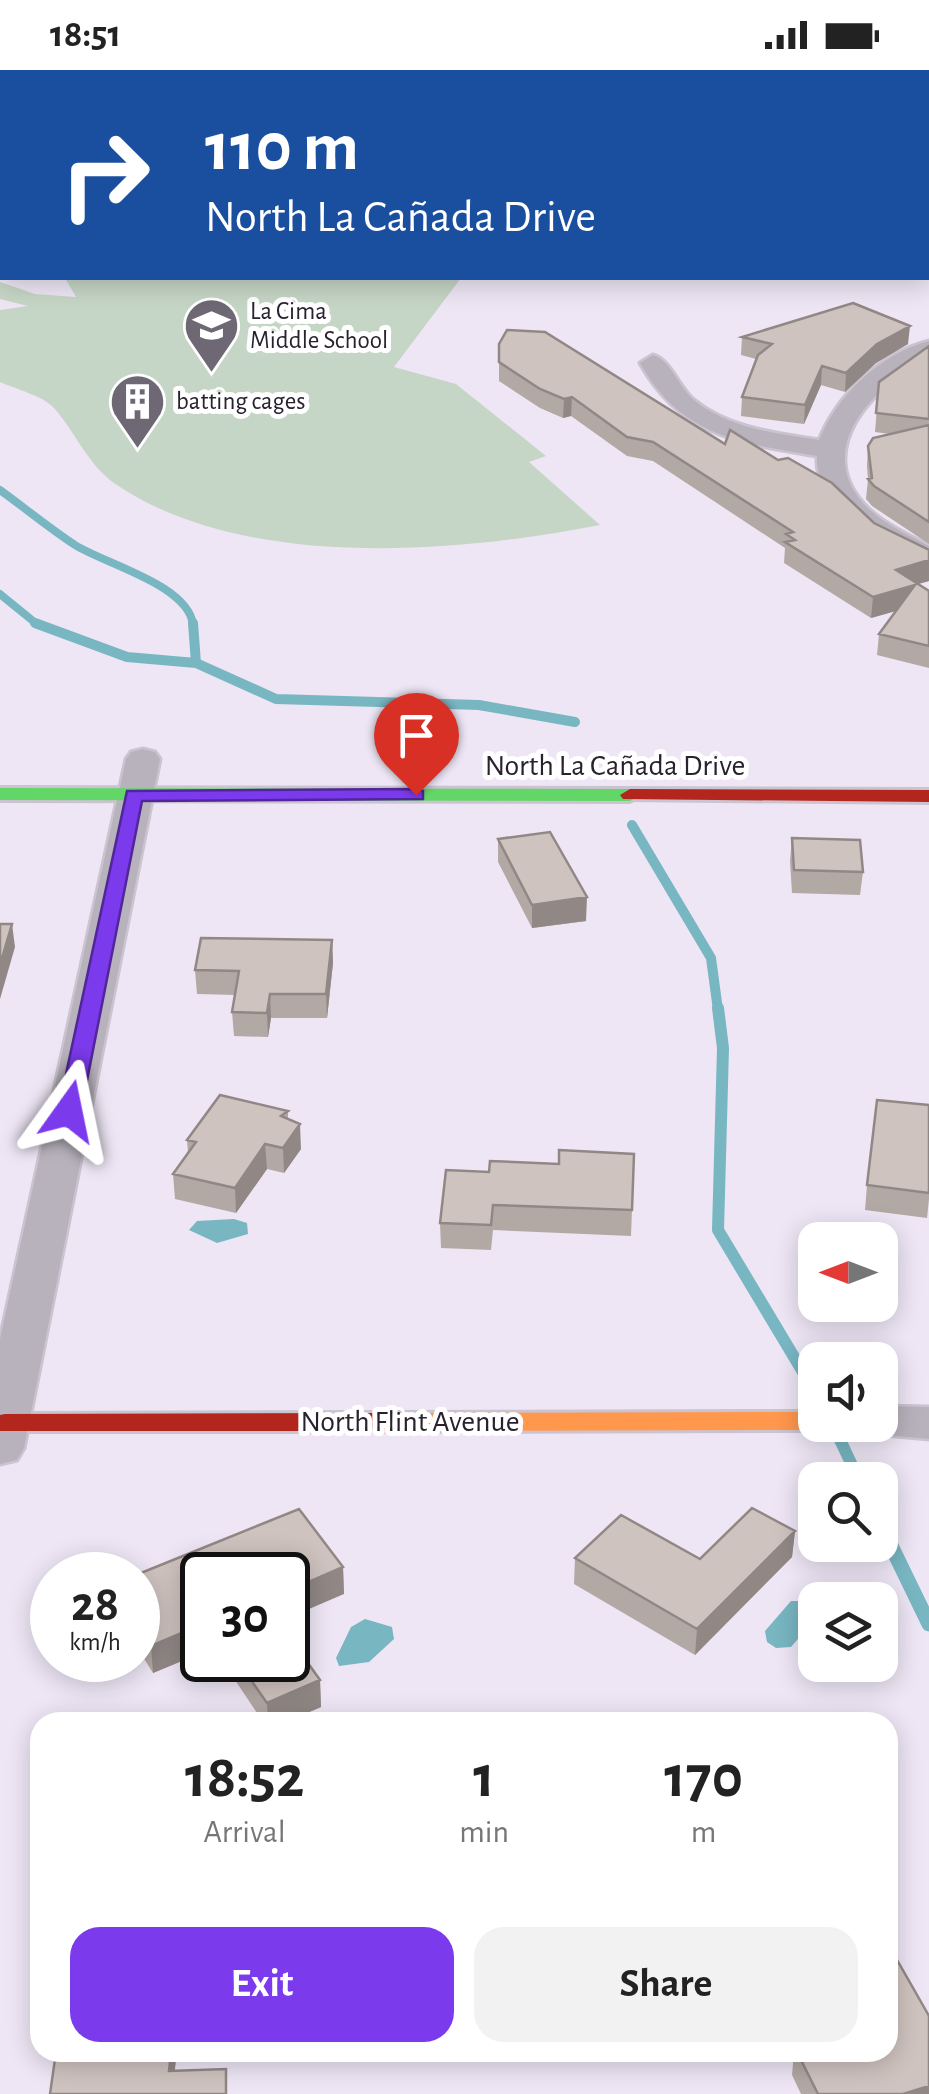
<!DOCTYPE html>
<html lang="en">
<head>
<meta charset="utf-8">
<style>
	:root { --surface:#fff; --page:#f2f2f2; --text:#222; --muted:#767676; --accent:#7c3aed }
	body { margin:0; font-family:"Alegreya Sans",sans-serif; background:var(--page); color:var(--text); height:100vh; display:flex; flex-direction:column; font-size:38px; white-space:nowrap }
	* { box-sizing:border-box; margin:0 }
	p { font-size:32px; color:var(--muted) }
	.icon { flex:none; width:55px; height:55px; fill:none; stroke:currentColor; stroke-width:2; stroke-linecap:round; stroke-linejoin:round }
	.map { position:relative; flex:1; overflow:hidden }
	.details { position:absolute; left:30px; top:1642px; width:868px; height:350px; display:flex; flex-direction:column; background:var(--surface); border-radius:30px; box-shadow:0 5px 25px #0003 }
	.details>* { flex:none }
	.guide { position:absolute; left:0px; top:0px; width:930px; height:210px; box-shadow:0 5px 25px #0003; background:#1a4fa0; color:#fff; overflow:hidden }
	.needle { width:65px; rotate:270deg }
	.tools { position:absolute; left:798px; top:1152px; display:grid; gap:20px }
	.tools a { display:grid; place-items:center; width:100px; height:100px; border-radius:20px; background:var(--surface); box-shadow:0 5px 25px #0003; font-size:50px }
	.speed { position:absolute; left:30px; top:1482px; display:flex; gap:20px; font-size:50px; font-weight:700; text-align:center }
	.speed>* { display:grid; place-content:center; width:130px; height:130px; border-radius:50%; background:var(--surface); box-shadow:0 5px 25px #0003; line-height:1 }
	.speed small { font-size:25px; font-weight:400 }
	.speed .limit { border:5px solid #111; border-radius:15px; background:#fff; color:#111 }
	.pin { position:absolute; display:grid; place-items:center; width:85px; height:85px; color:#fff; margin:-102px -42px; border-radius:50% 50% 50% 0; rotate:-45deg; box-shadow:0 0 10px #0007 }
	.pin .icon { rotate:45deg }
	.me { position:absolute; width:110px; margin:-55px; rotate:12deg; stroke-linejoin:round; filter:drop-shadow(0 0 8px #0008) }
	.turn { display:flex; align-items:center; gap:35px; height:210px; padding:0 40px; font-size:45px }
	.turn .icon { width:130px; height:130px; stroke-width:2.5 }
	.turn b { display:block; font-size:70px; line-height:85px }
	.eta { display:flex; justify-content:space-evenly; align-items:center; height:170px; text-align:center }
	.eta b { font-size:60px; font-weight:600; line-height:70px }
	.primary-button { display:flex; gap:20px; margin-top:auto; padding:20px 40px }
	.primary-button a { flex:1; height:115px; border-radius:30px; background:var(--accent); color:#fff; font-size:40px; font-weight:600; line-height:115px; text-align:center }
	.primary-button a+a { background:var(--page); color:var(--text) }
	.status { display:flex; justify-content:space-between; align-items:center; height:70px; padding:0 50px; background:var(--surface); direction:ltr }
	.status svg { height:28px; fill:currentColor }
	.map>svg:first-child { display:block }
</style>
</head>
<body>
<div class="status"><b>18:51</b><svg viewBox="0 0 49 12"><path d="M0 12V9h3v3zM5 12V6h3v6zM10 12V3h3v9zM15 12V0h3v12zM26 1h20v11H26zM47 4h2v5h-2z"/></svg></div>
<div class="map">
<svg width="929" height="2024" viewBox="0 0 929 2024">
	<rect width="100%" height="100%" fill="#eee6f5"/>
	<path fill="#c6d6c6" d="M65,208H461L394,297L456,314L546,386L529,392L600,455C456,483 245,501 117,415C89,397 76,363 54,338C43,326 16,319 0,312V240L28,236L0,229V212L35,224L76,227Z"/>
	<path fill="#78b6c2" d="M234,1149L247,1153L248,1164L217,1173L189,1160L197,1151Z
		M791,1531H807L814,1537L815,1549L791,1577L776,1578L767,1572L765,1561Z
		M365,1549L392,1557L394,1569L369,1592L339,1596L336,1588L351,1557Z"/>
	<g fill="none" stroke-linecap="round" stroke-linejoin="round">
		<path stroke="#78b6c2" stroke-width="8" d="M0,420C25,438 49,458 75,475C105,494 189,515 193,555
			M0,524L38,555"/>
		<path stroke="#78b6c2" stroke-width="10" d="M35,553L127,587L196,593L276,629L479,635L575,652
			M193,553L196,593
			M632,755L711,888L718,940"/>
		<path stroke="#78b6c2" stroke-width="12" d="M718,938L723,978L718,1160L815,1322
			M833,1355L859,1410"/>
		<path stroke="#78b6c2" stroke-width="15" d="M880,1453L929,1554"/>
		<defs>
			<path id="street" d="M656,0H682L684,2H658Z
				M0,5L2,6V18L0,17Z
				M928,80H929V93H928Z
				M928,171H929V185H928Z
				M929,271V289C873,315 809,382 869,439C886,455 909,465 929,476V498C887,487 813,435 817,386C740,373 681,367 640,293L653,285C671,290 679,318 694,330C729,359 777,363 819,370C838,324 880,284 929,271Z
				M143,679L155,682L160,689L24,1378L17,1390L0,1394V1269L126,689L131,682Z
				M880,1336L929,1337V1369L863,1363L858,1355H880Z"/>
			<path id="fast" d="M0,718L630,719L640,725L630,731L0,730Z"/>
			<path id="slow" d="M815,1342V1355H826L815,1360L375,1361L366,1358L362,1352L366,1346L375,1343Z"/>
			<path id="jam" d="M630,719L929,720V732L623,729L620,725Z
				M375,1343L384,1346L388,1352L384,1358L375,1361H0V1345L5,1344Z"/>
		</defs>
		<use href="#street" stroke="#cbc4d0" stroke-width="5"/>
		<use href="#fast" stroke="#cbc4d0" stroke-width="6"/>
		<use href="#slow" stroke="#cbc4d0" stroke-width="6"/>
		<use href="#jam" stroke="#cbc4d0" stroke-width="6"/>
		<use href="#street" fill="#b8b2bc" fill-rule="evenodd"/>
		<use href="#fast" fill="#63d668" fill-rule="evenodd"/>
		<use href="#slow" fill="#ff974d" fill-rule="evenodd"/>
		<use href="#jam" fill="#b3261e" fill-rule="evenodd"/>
	</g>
	<path fill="#b2a8a4" d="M742,267L908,274L876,293L845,322L821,315L804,354L741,346L742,327L756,289L741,285Z
		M499,274L725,374L874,453L929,480V511L918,514L929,521V598L877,585L879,564L896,541L871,548L784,493L785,478L653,391L627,386L571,346L563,348L540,338L499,311Z
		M929,276V474L872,436L866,429L868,409L867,396L868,376L890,364L875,362L879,312Z
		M792,768L863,802L860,825L792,823L790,791Z
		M498,769L586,851L532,858L498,792Z
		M332,870L333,893L327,948H271L268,967L234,966L232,942L235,925L197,924L195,900Z
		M929,1035V1129L927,1148L865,1140L867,1115Z
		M288,1041V1049L301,1079L284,1103L267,1099L236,1143L175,1129L173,1104L188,1083L187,1070Z
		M634,1084L631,1166L493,1160L491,1180L441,1178L440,1153L489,1102Z
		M795,1461L792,1487L695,1585L574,1514L575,1488L700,1489Z
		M343,1497L344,1524L202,1505V1590H288L320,1610L321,1637L286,1652H263L223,1592L198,1603L189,1588L153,1603L138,1579V1505Z
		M794,1982H888L929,2024H801L792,2005Z"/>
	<path fill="#918886" d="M450,0H481L476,2H444Z
		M910,256L908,274L876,293L845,322L846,303L877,274Z
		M822,296L821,315L804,354L805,335Z
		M572,327L571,346L563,348L564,329Z
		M929,490V511L894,521L896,500Z
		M915,515L913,536L871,548L873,527Z
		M587,827L586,851L532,858V835Z
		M12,854L15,877L0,929V895Z
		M332,870L333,893L327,948L326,924Z
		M270,924L271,948L268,967L267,943Z
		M300,1054L301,1079L284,1103L283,1078Z
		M265,1074L267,1099L236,1143L235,1118Z
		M795,1461L792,1487L695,1585L697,1559Z
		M343,1497L344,1524L288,1548V1521Z
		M186,1561L189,1588L153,1603L151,1576Z
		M202,1573V1590H223V1592L198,1603L196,1576Z
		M320,1610L321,1637L286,1652H268L267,1633Z
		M171,1982H177L172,2024L169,2001Z
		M929,2016V2024H903Z"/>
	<path fill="#cfc3bf" stroke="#918886" stroke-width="2.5" d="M853,233L910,256L877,274L846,303L822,296L805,335L742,327L758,285L772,274L742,267Z
		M507,260L545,262L725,374L730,360L778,390L788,388L832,413L874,453L929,480V490L896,500L929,521V576L879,564L915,515L873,527L785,472L795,470L786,464L793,462L653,372L627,367L572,327L564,329L540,319L499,292V274Z
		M929,276V349L876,343L879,312Z
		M929,355V452L874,416L868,409L872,408L868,376L873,368Z
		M550,762L587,827L532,835L498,769Z
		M792,768L860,770L863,802L794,800Z
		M0,854H12L0,895Z
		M201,868L332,870L326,924H270L267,943L232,942L239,901L195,900Z
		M220,1025L288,1041L281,1046L300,1054L283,1078L265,1074L235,1118L173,1104L196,1072L187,1070Z
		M877,1030L929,1035V1123L867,1115Z
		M559,1080L634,1084L632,1140L493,1135L491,1155L440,1153L446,1100L489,1102L490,1091L559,1094Z
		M752,1438L795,1461L697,1559L575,1488L621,1445L700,1489Z
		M299,1439L343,1497L288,1521V1505H202V1573L196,1576L186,1561L151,1576L138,1556V1505H136Z
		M288,1565L320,1610L267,1633L237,1590H288Z
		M888,1874L929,1946V2016L903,2024H818L797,1982H888Z
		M56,1982H171L169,2001L226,1999V2024H50Z"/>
	<path fill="#7c3aed" stroke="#51269a" stroke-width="2.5" d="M416,719L423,721V729L142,731L81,1041L77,1046H61L58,1041L127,721Z"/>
	<defs>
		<symbol id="school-pin" viewBox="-11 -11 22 30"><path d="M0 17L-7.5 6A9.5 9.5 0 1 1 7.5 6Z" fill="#6e6774" stroke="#fff"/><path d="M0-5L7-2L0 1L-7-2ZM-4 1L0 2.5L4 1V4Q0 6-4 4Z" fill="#fff"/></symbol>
		<symbol id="building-pin" viewBox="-11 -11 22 30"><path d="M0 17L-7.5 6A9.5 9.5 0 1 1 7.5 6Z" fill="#6e6774" stroke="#fff"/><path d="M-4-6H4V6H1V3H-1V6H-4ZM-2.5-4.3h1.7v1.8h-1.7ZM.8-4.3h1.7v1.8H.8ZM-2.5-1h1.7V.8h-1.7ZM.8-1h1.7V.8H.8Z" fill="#fff"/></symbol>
	</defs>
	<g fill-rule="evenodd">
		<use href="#school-pin" x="180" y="224" width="63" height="86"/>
		<use href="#building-pin" x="106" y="300" width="63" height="86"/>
	</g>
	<g text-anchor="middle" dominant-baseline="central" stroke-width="10" stroke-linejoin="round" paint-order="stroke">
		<g font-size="25" fill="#29222e" stroke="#fff" text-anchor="start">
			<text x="250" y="241">La Cima<tspan x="250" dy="29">Middle School</tspan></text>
			<text x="176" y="331">batting cages</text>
		</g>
		<g font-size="30" fill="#29222e" stroke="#fff">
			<text x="615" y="696">North La Cañada Drive</text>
			<text x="410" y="1352">North Flint Avenue</text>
		</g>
	</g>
</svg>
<div class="tools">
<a><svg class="needle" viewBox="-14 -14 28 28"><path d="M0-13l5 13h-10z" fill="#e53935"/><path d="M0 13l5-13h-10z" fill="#767676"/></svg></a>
<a><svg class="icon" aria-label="sound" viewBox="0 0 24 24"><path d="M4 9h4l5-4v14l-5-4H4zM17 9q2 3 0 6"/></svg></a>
<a><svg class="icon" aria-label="search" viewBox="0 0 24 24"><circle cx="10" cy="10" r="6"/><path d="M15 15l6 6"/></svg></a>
<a><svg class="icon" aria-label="layers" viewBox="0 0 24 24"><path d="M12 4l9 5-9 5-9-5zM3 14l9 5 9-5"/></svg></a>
</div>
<div class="speed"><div>28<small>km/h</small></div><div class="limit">30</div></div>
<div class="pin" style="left:416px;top:725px;background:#d93025"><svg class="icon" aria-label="arrive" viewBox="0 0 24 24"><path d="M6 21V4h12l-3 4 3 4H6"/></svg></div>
<svg class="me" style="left:69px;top:1041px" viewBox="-20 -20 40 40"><path d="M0-17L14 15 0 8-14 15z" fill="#7c3aed" stroke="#fff" stroke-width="4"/></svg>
<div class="guide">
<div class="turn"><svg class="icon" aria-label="right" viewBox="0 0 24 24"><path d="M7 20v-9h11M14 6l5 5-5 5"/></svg><div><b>110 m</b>North La Cañada Drive</div></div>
</div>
<section class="details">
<div class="eta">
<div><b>18:52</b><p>Arrival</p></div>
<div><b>1</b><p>min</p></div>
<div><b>170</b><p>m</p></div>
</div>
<div class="primary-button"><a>Exit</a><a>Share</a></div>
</section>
</div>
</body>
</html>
